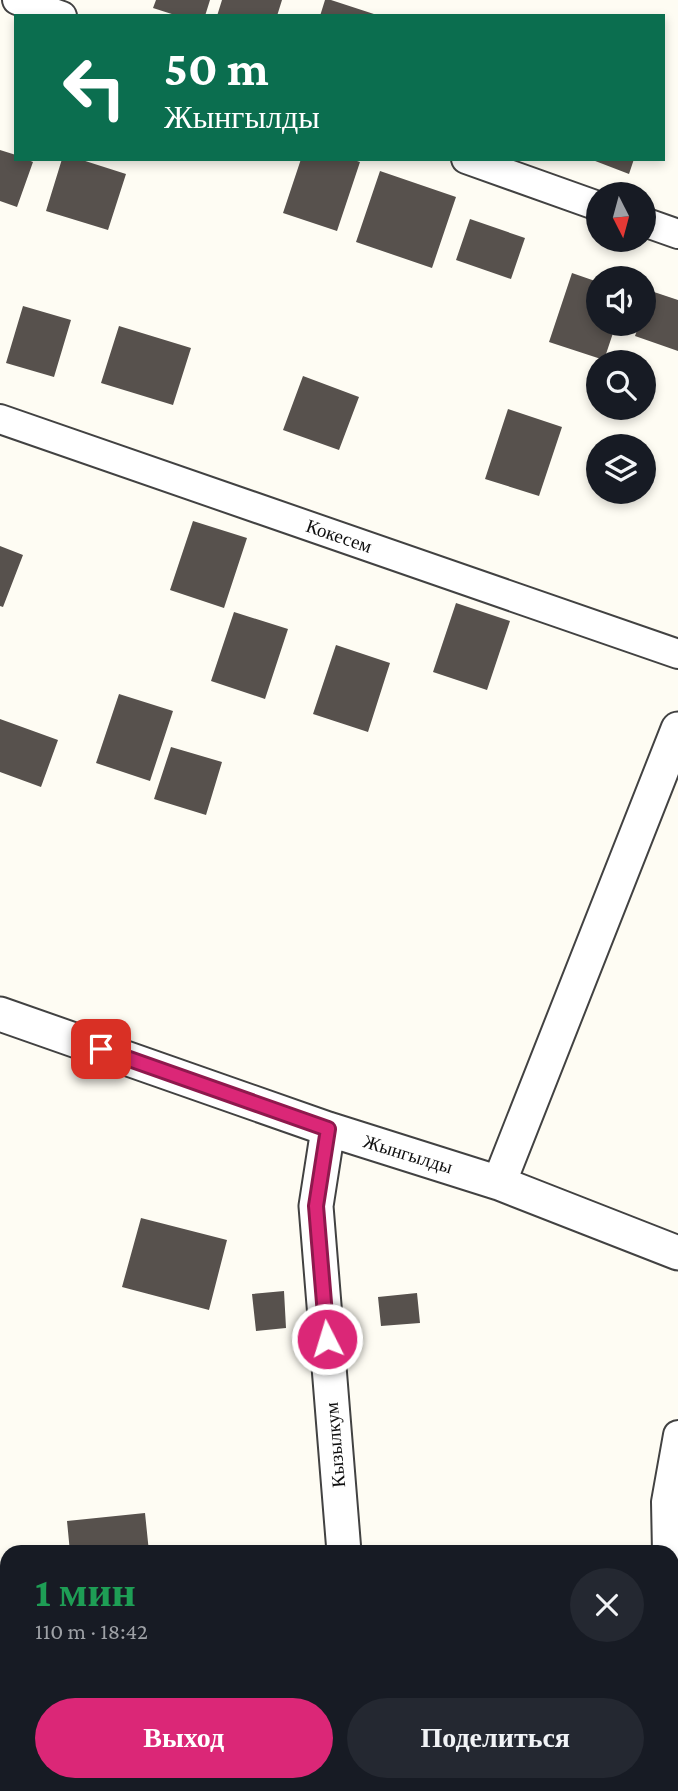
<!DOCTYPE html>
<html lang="ru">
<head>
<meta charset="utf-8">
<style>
	:root { --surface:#171b24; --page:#242831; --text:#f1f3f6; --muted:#9ea1a6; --accent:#db2777 }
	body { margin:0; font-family:"Crimson Pro",serif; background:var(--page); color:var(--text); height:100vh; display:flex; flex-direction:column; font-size:26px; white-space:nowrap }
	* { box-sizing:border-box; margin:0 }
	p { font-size:23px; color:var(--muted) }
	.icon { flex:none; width:38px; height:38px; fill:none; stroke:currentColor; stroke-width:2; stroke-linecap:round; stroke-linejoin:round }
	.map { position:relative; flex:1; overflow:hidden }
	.drawer { position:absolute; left:0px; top:1545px; width:679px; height:247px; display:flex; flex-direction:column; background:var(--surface); border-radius:21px 21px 0 0; box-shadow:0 4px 10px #0003 }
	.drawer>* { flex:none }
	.hud { position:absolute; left:14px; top:14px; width:651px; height:147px; border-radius:0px; box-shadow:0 4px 10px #0003; background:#0b6e4f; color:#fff; overflow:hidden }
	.needle { width:46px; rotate:174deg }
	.controls { position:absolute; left:586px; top:182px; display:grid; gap:14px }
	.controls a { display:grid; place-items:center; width:70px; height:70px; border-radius:50%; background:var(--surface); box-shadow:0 4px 10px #0003; font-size:35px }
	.pin { position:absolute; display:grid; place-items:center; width:60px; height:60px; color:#fff; margin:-30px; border-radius:14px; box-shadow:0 4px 10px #0006 }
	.me { position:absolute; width:77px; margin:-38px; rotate:355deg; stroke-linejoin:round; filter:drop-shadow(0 0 5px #0008) }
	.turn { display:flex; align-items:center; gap:24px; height:147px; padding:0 35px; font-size:32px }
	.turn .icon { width:91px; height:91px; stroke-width:2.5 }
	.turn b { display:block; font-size:49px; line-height:60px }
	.round { display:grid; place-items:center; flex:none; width:74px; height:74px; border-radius:37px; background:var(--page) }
	.head { display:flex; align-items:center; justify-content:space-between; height:119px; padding:0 35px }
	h1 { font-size:42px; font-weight:700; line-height:52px; color:#1e9e55 }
	.cta { display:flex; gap:14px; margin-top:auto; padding:14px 35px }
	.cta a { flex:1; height:80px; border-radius:42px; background:var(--accent); color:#fff; font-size:28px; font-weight:700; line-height:80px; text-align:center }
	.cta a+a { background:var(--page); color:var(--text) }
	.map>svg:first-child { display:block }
</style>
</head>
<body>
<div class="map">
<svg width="678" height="1791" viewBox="0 0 678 1791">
	<rect width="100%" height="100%" fill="#fefcf3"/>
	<path fill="#57514d" d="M156,0H210L205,16H178L153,8Z
		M222,0H282L277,16H217Z
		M325,0H331L380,16H320Z
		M0,150L16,155V159H26L33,162L17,207L0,201Z
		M62,159H79L126,174L108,230L46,211Z
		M301,159H351L360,162L337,231L283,213Z
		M590,159H634L629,174Z
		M380,171L456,197L432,268L356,242Z
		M470,219L525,238L511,279L456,260Z
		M572,273L598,282V324H616L604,360L549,342Z
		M651,291L678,300V351L635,336L639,324H644V311Z
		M23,306L71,320L54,377L6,363Z
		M119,326L191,348L173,405L101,383Z
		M303,376L359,397L339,450L283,430Z
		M508,409L562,427L539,496L485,479Z
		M193,521L247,538L224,608L170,590Z
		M0,546L23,555L3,607L0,606Z
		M456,603L510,621L487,690L433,672Z
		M234,612L288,629L265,699L211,681Z
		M336,645L390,663L368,732L313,714Z
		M119,694L173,711L150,781L96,763Z
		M0,719L58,740L41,787L0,772Z
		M171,747L222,762L206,815L154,799Z
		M141,1218L227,1240L209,1310L122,1287Z
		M284,1291L286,1328L256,1331L252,1294Z
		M417,1293L420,1323L381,1326L378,1297Z
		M145,1513L149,1552H70L67,1521Z
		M240,1547L241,1552H213V1551Z
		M36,1785H93L94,1791H37Z
		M271,1785H318V1791H272Z"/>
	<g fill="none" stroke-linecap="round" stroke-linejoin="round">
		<defs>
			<path id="minor" d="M17,0L62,16
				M466,159L598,206
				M644,222L678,234
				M0,419L678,654
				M667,1552L666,1502L678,1435
				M672,1652L678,1664"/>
			<path id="tertiary" d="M0,1014L328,1129L499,1183L678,1253
				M328,1129L316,1206L344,1552
				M499,1183L678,729
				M362,1785L363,1791"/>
		</defs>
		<use href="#minor" stroke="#424242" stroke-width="32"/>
		<use href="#tertiary" stroke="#424242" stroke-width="37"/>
		<use href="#minor" stroke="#fff" stroke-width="28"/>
		<use href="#tertiary" stroke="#fff" stroke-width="33"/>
	</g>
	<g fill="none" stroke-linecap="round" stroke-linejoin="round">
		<defs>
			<path id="route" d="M101,1049L328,1129L316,1206L327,1339"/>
		</defs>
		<use href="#route" stroke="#8e194d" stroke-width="18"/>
		<use href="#route" stroke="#db2777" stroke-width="12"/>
	</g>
	<g text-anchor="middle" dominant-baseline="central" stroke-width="7" stroke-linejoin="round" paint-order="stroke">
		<g font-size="19" fill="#0f0f0f" stroke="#fff">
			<text transform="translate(339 536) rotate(19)">Кокесем</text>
			<text transform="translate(408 1154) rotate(17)">Жынгылды</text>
			<text transform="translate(335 1445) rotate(-95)">Кызылкум</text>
		</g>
	</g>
</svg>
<div class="controls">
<a><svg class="needle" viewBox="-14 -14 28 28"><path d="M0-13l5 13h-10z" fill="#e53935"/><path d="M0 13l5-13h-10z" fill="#9ea1a6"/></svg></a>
<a><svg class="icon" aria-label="sound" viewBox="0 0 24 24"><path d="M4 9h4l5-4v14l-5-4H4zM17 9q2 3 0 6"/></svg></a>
<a><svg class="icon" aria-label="search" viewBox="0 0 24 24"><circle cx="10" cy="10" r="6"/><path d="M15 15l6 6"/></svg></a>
<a><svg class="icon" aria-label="layers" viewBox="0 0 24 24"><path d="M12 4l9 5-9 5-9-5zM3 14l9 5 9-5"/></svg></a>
</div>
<div class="pin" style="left:101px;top:1049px;background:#d93025"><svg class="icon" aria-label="arrive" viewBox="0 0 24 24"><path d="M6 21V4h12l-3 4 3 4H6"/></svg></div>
<svg class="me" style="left:327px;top:1339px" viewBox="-20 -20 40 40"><circle r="17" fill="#db2777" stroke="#fff" stroke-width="3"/><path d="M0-11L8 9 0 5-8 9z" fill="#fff"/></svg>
<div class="hud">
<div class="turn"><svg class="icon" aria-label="left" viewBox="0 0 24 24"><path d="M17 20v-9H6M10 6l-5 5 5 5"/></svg><div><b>50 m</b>Жынгылды</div></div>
</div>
<section class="drawer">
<div class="head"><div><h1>1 мин</h1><p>110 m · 18:42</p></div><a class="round"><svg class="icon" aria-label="close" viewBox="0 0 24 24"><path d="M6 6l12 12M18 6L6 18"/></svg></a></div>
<div class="cta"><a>Выход</a><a>Поделиться</a></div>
</section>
</div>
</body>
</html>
